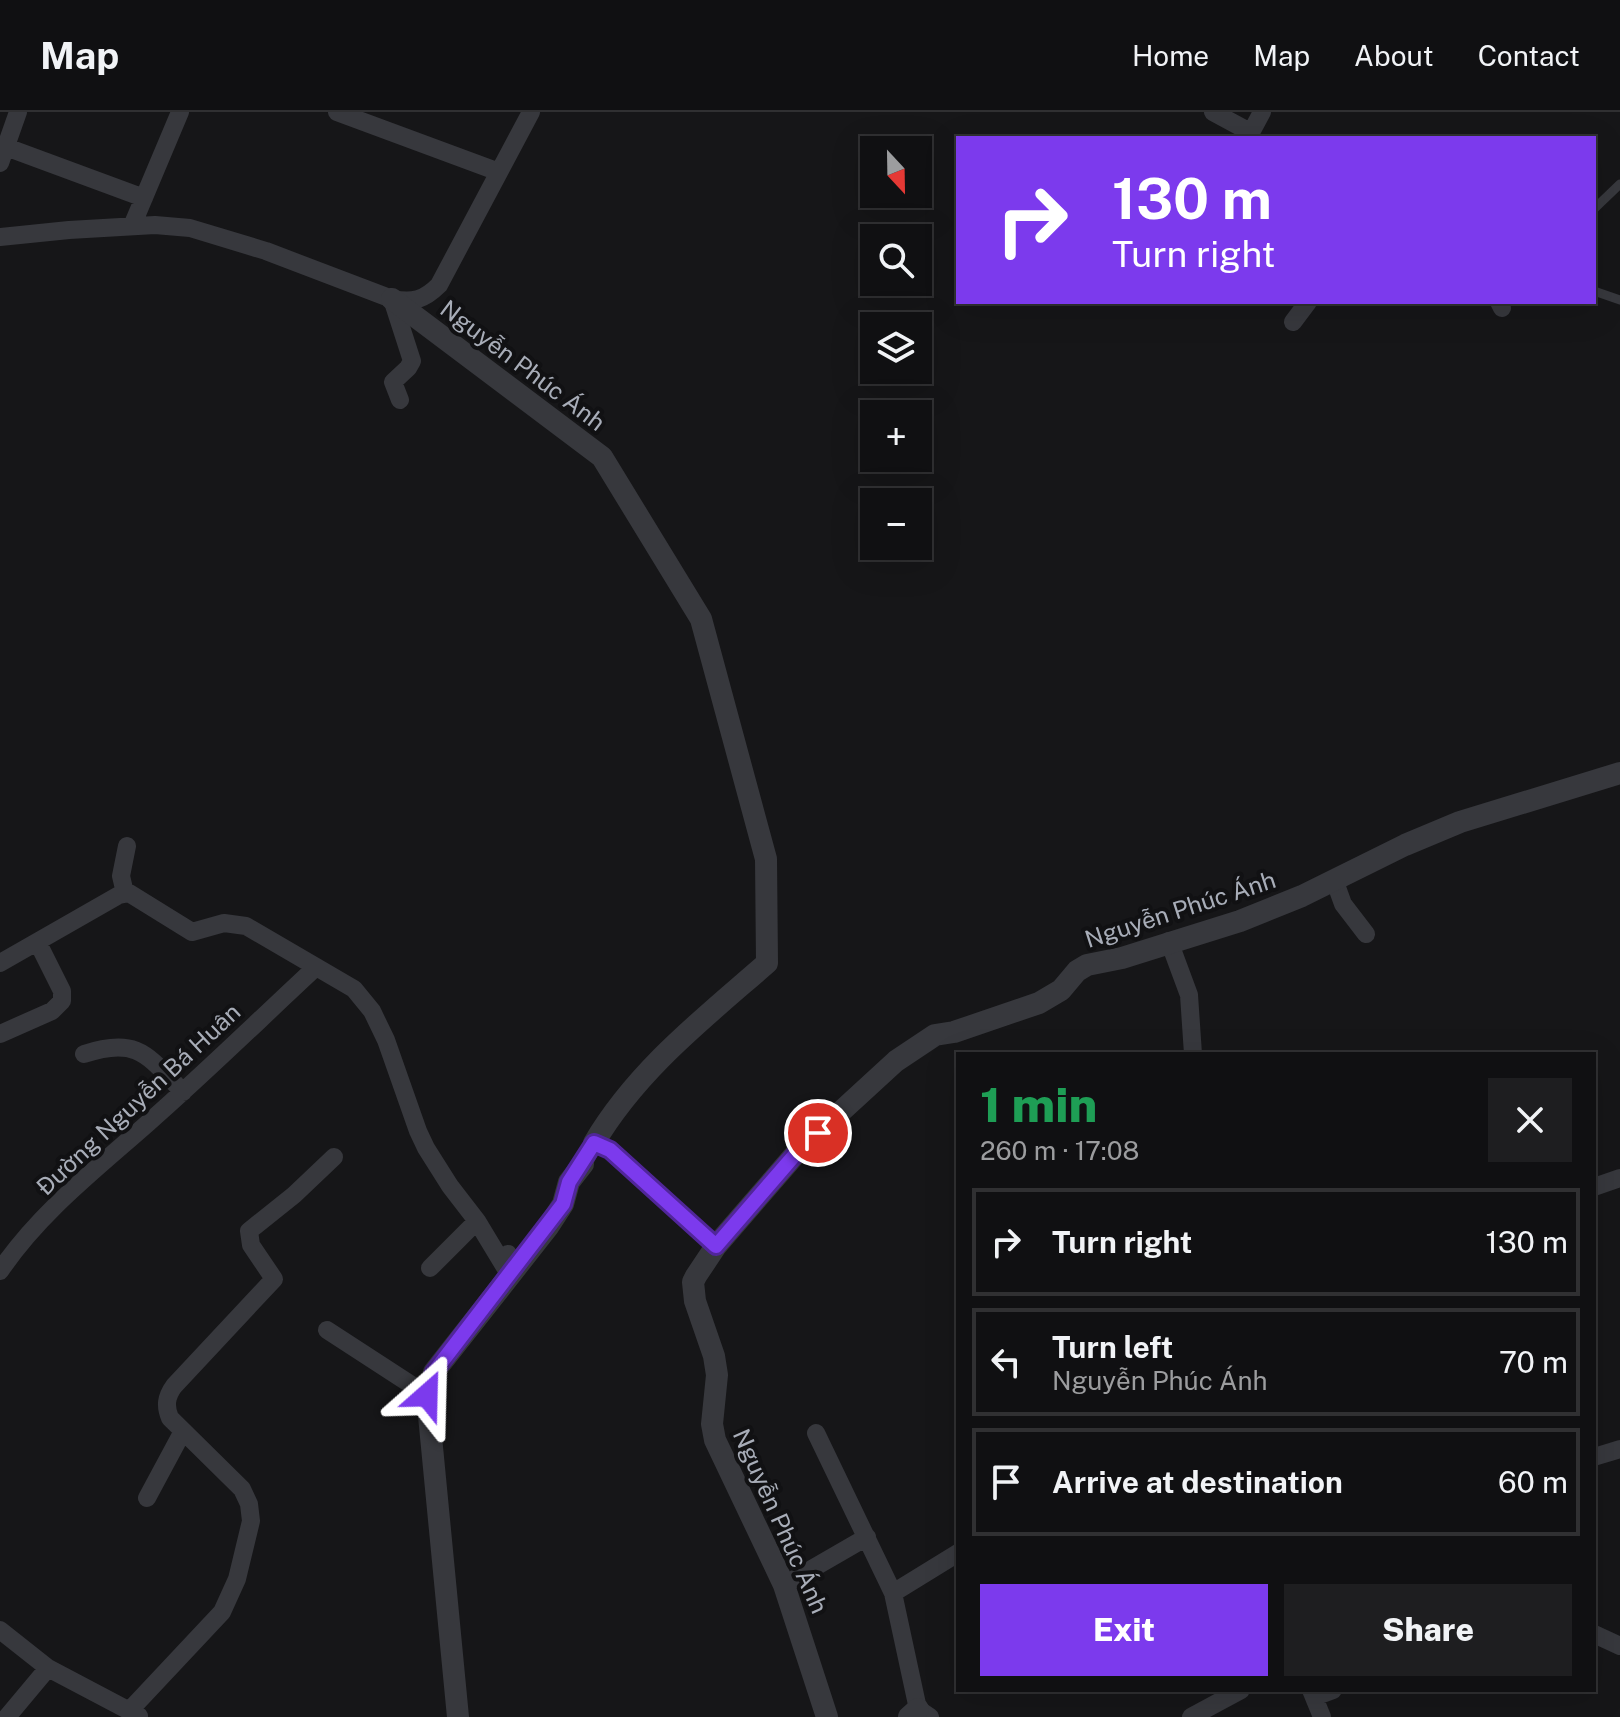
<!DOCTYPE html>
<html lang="en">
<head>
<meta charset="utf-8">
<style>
	:root { --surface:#101012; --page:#1e1e20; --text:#f1f3f6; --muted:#9c9d9f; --line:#303032; --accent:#7c3aed }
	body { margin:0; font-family:"Public Sans",sans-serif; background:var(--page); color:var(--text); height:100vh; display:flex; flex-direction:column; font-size:30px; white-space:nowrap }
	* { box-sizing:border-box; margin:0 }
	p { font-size:26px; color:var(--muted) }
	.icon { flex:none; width:44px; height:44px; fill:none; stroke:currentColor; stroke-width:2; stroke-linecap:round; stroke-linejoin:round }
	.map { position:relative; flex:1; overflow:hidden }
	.details { position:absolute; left:956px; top:940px; width:640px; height:640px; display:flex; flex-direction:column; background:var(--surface); border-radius:0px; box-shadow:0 8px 32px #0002,0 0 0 2px var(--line) }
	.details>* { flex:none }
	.banner { position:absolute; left:956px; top:24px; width:640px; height:168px; border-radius:0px; box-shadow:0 8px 32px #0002,0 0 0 2px var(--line); background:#7c3aed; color:#fff; overflow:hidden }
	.needle { width:52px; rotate:158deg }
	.tools { position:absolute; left:860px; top:24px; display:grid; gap:16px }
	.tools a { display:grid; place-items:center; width:72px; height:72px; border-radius:0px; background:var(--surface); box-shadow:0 8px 32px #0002,0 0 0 2px var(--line); font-size:40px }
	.pin { position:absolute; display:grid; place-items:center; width:68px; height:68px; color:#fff; margin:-34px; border:4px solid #fff; border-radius:50%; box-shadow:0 2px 8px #0007 }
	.me { position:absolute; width:88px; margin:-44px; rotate:25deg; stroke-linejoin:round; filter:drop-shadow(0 0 6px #0008) }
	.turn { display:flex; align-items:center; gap:28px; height:168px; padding:0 24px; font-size:36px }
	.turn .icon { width:104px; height:104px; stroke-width:2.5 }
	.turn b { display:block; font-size:56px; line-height:68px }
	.round { display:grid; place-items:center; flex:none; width:84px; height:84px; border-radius:0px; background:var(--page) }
	.headline { display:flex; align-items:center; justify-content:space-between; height:136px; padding:0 24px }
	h1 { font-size:48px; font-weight:800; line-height:60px; color:#1e9e55 }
	.cta { display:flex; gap:16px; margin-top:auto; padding:16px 24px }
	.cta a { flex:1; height:92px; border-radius:0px; background:var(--accent); color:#fff; font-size:32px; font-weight:800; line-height:92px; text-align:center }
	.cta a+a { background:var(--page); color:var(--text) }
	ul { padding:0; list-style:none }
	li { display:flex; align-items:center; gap:24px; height:108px; margin:0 16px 12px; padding:0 8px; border:4px solid var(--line); border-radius:0px }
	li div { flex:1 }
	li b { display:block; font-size:30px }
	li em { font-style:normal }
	header { display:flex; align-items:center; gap:48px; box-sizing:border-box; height:112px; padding:0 40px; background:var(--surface); border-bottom:2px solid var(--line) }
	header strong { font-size:38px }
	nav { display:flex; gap:44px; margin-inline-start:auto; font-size:28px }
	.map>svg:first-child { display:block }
</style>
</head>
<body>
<header>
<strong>Map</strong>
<nav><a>Home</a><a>Map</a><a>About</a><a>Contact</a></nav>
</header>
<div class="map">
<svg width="1620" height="1605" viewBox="0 0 1620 1605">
	<rect width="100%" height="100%" fill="#161618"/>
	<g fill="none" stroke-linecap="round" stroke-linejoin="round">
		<path stroke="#37383d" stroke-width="9" d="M1594,97L1620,72
			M1594,179L1620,188"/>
		<path stroke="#37383d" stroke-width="18" d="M337,0L499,60
			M1213,0L1250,20
			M1248,26L1262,0
			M6,35L144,86
			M0,51L18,0
			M132,114L180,0
			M0,125L69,118L155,113L190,116L266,139L392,187C413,191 424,188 439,173L531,0
			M392,187L412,249L408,256L393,270L400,288
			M1499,190L1502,196
			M1293,210L1308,190
			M1334,767L1343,792L1366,822
			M125,781L121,764L127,734
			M1169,829L1189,883L1193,942
			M0,851L119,783L129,781L192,820L224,811L246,814L354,877L372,899L386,928L418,1019L426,1036L450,1074L477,1109L509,1162L508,1142L512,1151L509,1162
			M0,922L52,899L62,889V879L38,831
			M84,942C138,924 148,944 183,980
			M583,1052L594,1031L610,1038L716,1134
			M1594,1075L1620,1066
			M430,1156L477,1109
			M0,1159C39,1101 96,1057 148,1011C205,961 259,908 315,856
			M327,1218L427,1283
			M816,1321L893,1481L918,1597L930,1605
			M1594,1345L1620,1337
			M147,1386L183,1319
			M784,1473L867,1425
			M893,1481L958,1441
			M0,1518L48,1556L139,1604
			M1594,1522L1620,1534
			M1311,1578L1322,1605
			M1314,1585L1333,1578
			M130,1598L222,1500L237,1467L251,1409L249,1392L242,1377L170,1306C165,1294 166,1285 174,1274L274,1167L251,1133L249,1119L294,1083L334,1045
			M7,1605L48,1556
			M1191,1605L1241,1578"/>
		<path stroke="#37383d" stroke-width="22" d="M392,187L602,345L701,507L766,747L767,851C704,906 637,958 594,1031
			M458,1605L427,1283L434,1260L548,1115L563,1092L569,1070L583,1052
			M827,1605L784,1473L715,1328L712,1312L717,1263L714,1244L695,1189L693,1170L696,1164L716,1134L799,1038L896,949L935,923L954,920L1039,891L1061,878L1077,859L1087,853L1122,846L1240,809L1302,784L1405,733L1460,710L1620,661
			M909,1605L918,1597"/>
	</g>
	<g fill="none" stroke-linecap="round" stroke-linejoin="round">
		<defs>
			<path id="route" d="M427,1283L434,1260L563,1092L569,1070L594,1031L610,1038L716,1134L799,1038L818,1021"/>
		</defs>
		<use href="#route" stroke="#51269a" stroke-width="20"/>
		<use href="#route" stroke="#7c3aed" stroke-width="14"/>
	</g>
	<g text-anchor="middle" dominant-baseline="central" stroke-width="8" stroke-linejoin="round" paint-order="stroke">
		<g font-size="24" fill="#a8adb8" stroke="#111113">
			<text transform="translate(523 253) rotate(37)">Nguyễn Phúc Ánh</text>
			<text transform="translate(1180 797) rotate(-18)">Nguyễn Phúc Ánh</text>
			<text transform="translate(138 987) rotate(-43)">Đường Nguyễn Bá Huân</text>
			<text transform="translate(781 1409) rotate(66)">Nguyễn Phúc Ánh</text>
		</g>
	</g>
</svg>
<div class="tools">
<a><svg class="needle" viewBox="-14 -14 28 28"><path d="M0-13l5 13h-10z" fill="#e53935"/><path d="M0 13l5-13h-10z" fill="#9c9d9f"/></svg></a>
<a><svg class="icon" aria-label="search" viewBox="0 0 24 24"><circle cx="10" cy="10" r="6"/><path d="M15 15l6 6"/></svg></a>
<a><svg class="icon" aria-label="layers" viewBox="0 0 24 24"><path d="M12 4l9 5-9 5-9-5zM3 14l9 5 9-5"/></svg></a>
<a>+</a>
<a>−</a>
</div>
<div class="pin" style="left:818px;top:1021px;background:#d93025"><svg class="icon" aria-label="arrive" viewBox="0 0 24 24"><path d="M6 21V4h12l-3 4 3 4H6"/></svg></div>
<svg class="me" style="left:427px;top:1283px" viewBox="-20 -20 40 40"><path d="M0-17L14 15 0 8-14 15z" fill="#7c3aed" stroke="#fff" stroke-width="4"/></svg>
<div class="banner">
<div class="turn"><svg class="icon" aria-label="right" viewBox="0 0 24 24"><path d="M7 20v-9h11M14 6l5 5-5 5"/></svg><div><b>130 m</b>Turn right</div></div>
</div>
<section class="details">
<div class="headline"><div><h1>1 min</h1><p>260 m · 17:08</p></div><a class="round"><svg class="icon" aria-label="close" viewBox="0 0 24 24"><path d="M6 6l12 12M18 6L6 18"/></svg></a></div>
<ul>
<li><svg class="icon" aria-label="right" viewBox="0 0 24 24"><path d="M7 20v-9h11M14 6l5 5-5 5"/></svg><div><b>Turn right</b></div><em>130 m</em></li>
<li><svg class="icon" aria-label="left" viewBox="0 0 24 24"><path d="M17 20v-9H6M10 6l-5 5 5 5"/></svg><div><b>Turn left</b><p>Nguyễn Phúc Ánh</p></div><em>70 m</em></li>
<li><svg class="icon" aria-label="arrive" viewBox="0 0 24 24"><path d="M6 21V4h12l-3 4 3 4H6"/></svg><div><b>Arrive at destination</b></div><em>60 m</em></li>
</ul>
<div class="cta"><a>Exit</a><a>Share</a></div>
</section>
</div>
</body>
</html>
